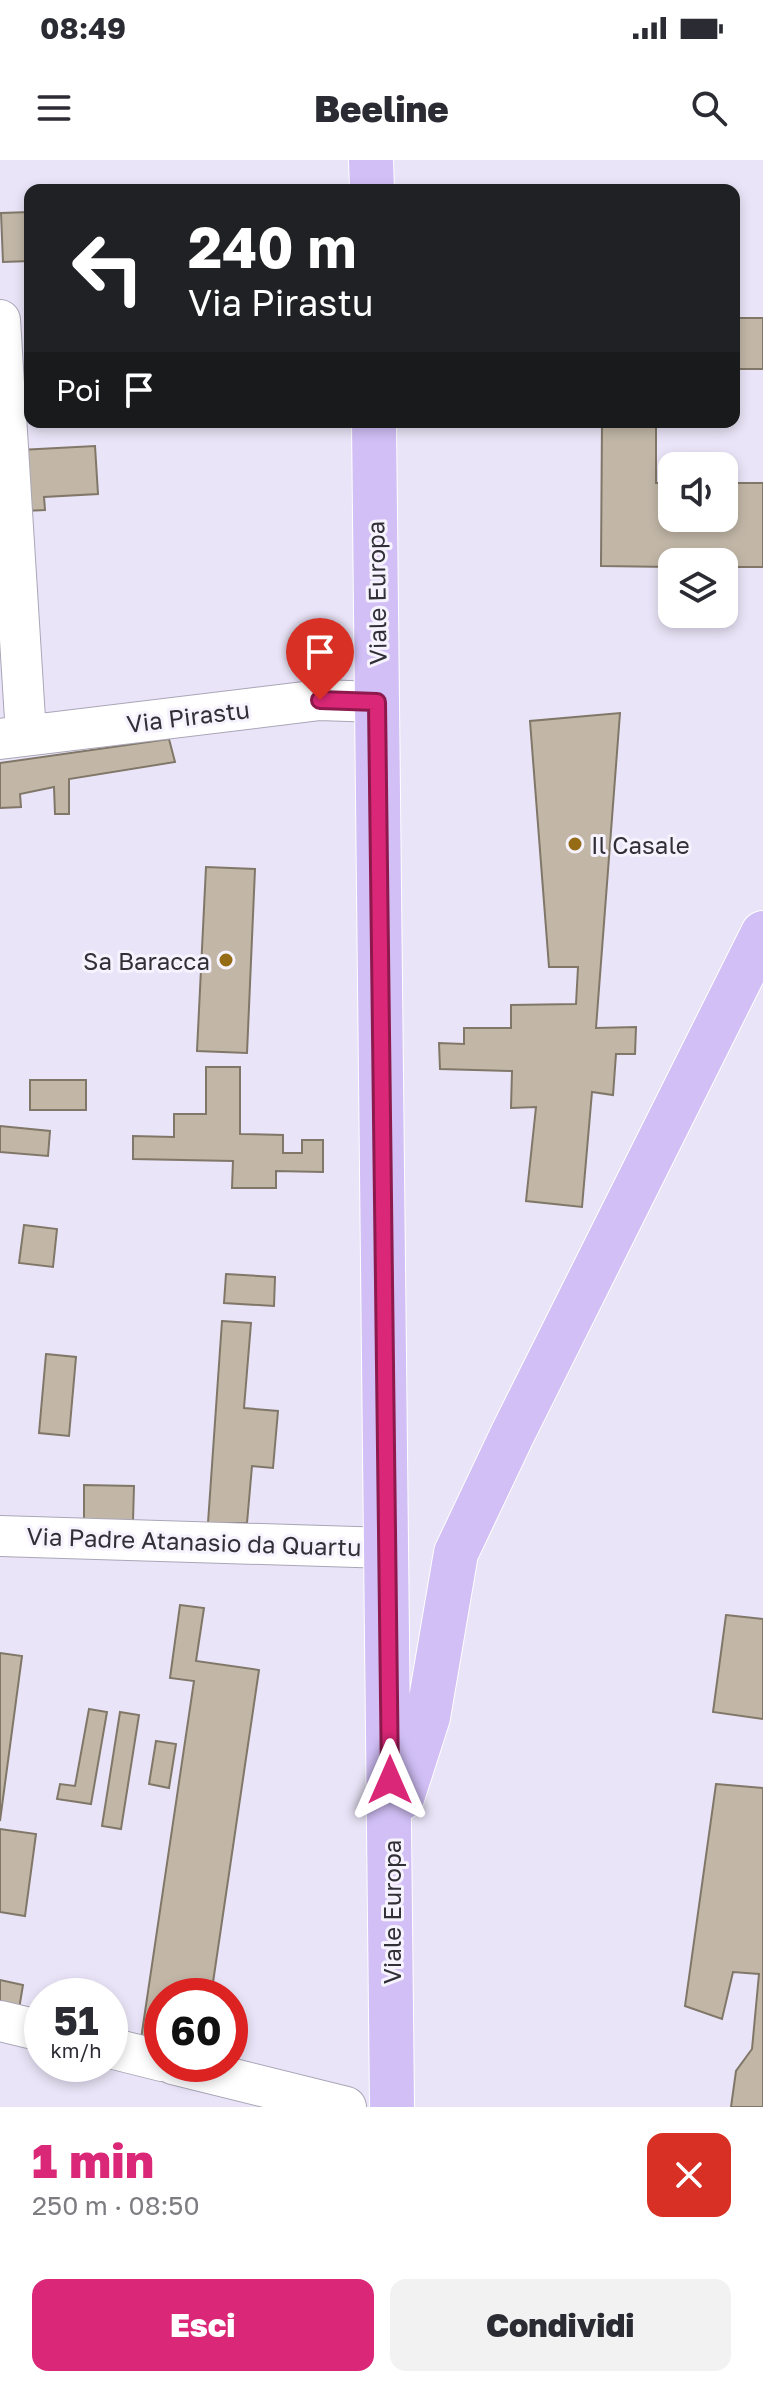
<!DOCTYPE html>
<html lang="it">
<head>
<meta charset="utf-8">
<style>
	:root { --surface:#fff; --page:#f2f2f3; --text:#2b2b33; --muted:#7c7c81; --accent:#db2777 }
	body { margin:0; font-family:"Golos Text",sans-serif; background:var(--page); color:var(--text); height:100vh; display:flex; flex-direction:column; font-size:30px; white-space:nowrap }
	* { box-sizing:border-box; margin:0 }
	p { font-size:26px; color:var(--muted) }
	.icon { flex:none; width:44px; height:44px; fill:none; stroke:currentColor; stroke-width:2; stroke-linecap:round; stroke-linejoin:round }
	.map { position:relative; height:1947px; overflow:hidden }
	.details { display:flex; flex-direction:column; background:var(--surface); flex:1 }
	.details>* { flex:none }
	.top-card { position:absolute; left:24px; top:24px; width:716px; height:244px; border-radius:16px; box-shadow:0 4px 12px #0003; background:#202124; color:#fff; overflow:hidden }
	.controls { position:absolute; left:658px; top:292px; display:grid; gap:16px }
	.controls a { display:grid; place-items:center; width:80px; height:80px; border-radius:16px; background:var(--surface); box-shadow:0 4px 12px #0003; font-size:40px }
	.speed { position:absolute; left:24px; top:1818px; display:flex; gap:16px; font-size:40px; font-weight:700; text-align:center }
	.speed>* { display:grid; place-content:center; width:104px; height:104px; border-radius:50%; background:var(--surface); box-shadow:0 4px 12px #0003; line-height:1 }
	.speed small { font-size:20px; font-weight:400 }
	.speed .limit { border:12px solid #d22; background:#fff; color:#111 }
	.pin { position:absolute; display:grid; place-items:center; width:68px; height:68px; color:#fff; margin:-82px -34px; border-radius:50% 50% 50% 0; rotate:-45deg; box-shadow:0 0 8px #0007 }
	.pin .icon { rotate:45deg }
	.me { position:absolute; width:88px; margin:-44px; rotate:0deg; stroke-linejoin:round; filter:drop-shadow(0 0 6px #0008) }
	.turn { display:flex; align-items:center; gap:28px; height:168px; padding:0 32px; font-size:36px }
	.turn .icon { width:104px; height:104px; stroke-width:2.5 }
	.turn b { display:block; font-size:56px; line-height:68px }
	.then { display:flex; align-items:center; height:76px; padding:0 32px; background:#0003; gap:16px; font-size:30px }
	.round { display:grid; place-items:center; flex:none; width:84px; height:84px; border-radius:16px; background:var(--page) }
	.summary { display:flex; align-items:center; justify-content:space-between; height:136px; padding:0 32px }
	h1 { font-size:48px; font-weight:800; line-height:60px; color:var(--accent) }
	.button { display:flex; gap:16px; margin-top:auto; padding:16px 32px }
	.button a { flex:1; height:92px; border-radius:16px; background:var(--accent); color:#fff; font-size:32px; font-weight:800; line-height:92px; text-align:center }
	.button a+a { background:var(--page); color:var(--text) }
	.status { display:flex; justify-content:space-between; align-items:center; height:56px; padding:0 40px; background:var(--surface); direction:ltr }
	.status svg { height:22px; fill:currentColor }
	header { display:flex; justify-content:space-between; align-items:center; height:104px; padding:0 32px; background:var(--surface); font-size:36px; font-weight:800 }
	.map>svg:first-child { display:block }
</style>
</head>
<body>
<div class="status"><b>08:49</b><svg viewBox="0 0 49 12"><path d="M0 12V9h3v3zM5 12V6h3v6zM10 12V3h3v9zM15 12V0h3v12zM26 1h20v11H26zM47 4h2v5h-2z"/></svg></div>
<header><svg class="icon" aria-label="menu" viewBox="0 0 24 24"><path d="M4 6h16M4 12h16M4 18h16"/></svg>Beeline<svg class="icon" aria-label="search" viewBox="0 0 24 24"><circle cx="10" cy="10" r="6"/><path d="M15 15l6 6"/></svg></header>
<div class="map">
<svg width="763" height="1947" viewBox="0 0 763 1947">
	<rect width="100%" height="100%" fill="#e9e4f7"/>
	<path fill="#c2b7a7" stroke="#807768" stroke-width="2" d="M30,52V101L3,102L1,53Z
		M734,158H763V209H734Z
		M602,262H656V323H672V358H724V323H763V407H724V402H672V407L601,406Z
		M95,286L98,334L44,337L45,350L24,351L20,290Z
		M620,553L596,868L636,867L635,894H616L613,935L592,932L582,1047L526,1041L536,947L511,948L512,911L440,909L439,883L464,884V868H511V845L576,844L578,807H549L530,561Z
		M169,579L175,602L69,619V654H55L54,627L20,634L21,647L0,648V603Z
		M206,707L255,709L247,893L197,891Z
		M206,907H240V974L283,975V993H302V980H323V1012L276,1011V1028H232L233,1001L133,999V976L174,977V954H206Z
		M30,920H86V950H30Z
		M0,966L50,971L48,996L0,992Z
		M24,1065L57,1069L53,1107L19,1103Z
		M226,1114L275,1117L274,1146L224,1143Z
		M222,1161L251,1163L244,1248L278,1251L273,1308L252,1306L247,1363H208Z
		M46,1194L76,1197L69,1276L39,1273Z
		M84,1325L134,1326L133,1361L84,1360Z
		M180,1445L204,1448L196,1501L259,1510L211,1836H162V1884L141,1879L194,1521L170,1518Z
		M726,1455L763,1459V1559L713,1552Z
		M0,1493L22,1496L0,1661Z
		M89,1549L107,1552L91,1644L57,1639L60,1624L75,1626Z
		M120,1552L139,1555L121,1669L102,1666Z
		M156,1581L176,1584L169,1628L149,1624Z
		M716,1624L763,1628V1947H731L736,1911L752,1889L759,1814L733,1812L722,1859L685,1846Z
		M0,1669L36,1674L25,1756L0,1752Z
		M0,1820L23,1825L19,1849L0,1844Z"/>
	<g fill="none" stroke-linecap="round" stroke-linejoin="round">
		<defs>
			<path id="minor" d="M0,160L26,575
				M0,579L320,540L377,542
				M0,1376L388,1388
				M0,1861L42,1871
				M110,1888L162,1901
				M173,1904L346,1947"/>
			<path id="major" d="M371,0L372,30
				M374,262L392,1947
				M402,1638L428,1557L456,1393L512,1275L763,773"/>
		</defs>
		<use href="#minor" stroke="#aaa6b7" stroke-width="42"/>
		<use href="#major" stroke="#fff" stroke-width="46"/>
		<use href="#minor" stroke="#fff" stroke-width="40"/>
		<use href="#major" stroke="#d1bff6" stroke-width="44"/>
	</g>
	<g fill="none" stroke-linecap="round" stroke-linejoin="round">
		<defs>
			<path id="route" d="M320,540L377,542L390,1620"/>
		</defs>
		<use href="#route" stroke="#8e194d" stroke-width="20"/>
		<use href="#route" stroke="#db2777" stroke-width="14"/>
	</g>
	<g fill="#956b16" stroke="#f6f3fe" stroke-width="3">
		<circle cx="575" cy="684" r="8"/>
		<circle cx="226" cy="800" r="8"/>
	</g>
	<g text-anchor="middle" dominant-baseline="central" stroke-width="6" stroke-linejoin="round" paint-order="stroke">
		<g font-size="24" fill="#323037" stroke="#f6f3fe">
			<text transform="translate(376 433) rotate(-91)">Viale Europa</text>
			<text transform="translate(188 556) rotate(-7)">Via Pirastu</text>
			<text transform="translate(194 1381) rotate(2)">Via Padre Atanasio da Quartu</text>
			<text transform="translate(391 1752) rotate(-90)">Viale Europa</text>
		</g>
		<g font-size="24" fill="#323037" stroke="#f6f3fe" text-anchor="start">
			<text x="591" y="684">Il Casale</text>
			<text x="210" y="800" text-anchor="end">Sa Baracca</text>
		</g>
	</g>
</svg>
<div class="controls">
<a><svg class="icon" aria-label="sound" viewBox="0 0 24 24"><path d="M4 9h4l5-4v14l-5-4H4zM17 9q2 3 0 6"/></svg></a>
<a><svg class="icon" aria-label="layers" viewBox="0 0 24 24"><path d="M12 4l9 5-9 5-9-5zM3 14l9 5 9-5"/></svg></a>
</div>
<div class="speed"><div>51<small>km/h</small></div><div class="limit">60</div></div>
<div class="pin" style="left:320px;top:540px;background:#d93025"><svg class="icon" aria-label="arrive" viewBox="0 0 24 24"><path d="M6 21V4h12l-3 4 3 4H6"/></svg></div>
<svg class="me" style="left:390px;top:1620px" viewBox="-20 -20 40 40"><path d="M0-17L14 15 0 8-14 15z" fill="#db2777" stroke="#fff" stroke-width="4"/></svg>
<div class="top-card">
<div class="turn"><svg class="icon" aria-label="left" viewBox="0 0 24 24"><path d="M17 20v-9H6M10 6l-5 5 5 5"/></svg><div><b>240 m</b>Via Pirastu</div></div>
<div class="then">Poi<svg class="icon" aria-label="arrive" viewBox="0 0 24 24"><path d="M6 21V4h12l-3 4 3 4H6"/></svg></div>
</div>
</div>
<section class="details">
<div class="summary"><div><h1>1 min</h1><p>250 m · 08:50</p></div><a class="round" style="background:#d93025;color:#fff"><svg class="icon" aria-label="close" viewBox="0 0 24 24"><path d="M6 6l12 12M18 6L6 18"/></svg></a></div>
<div class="button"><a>Esci</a><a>Condividi</a></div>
</section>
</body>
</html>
